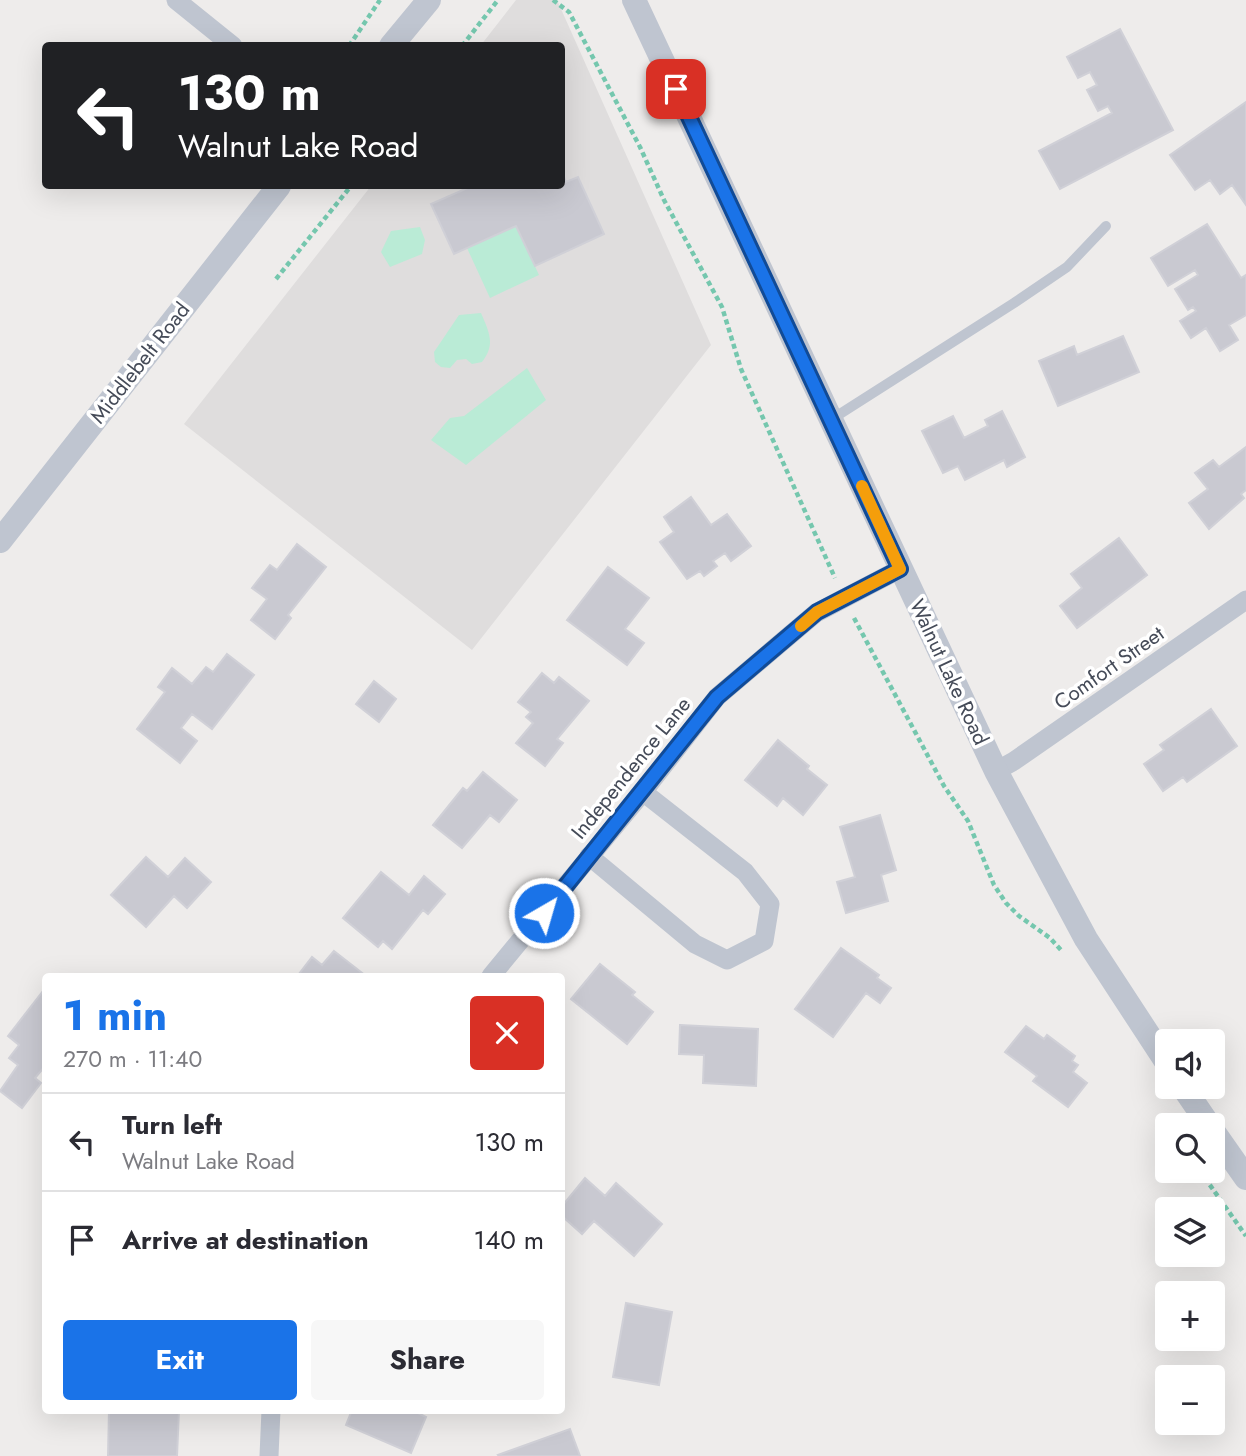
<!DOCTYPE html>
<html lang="en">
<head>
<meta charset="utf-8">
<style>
	:root { --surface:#fff; --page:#f7f7f7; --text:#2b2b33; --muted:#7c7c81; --line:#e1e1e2; --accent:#1a73e8 }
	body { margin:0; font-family:Jost,sans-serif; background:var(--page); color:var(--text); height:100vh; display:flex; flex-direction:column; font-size:26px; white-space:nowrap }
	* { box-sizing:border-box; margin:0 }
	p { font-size:23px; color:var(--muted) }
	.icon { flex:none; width:38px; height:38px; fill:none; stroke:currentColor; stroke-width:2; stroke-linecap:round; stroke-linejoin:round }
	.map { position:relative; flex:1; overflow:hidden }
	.sheet { position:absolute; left:42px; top:973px; width:523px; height:441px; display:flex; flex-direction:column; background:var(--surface); border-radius:7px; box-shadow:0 7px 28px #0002 }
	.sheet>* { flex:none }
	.top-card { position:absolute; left:42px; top:42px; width:523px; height:147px; border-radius:7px; box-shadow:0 7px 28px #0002; background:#202124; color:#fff; overflow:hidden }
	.controls { position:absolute; left:1155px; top:1029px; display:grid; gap:14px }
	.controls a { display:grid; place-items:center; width:70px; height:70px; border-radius:7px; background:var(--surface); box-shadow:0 7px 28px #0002; font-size:35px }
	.pin { position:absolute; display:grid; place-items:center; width:60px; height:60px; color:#fff; margin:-30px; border-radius:14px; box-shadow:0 4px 10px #0006 }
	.me { position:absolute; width:77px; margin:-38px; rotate:38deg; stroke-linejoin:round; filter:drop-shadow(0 0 5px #0008) }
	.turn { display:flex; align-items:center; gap:24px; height:147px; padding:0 21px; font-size:32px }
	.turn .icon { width:91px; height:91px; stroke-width:2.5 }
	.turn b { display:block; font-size:49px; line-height:60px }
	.round { display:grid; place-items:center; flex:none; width:74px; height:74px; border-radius:7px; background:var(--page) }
	.overview { display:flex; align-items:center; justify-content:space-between; height:119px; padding:0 21px }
	h1 { font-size:42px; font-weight:700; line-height:52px; color:var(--accent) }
	.cta { display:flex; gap:14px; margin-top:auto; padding:14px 21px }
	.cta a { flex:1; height:80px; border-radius:7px; background:var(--accent); color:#fff; font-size:28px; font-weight:700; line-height:80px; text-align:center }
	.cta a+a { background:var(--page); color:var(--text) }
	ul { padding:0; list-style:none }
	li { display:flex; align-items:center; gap:21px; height:98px; padding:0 21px; border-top:2px solid var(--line) }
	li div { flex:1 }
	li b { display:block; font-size:26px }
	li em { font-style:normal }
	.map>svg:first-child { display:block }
</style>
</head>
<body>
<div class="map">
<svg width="1246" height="1456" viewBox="0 0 1246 1456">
	<rect width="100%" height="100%" fill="#eeeceb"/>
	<path fill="#dfdddd" d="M516,0H557L711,345L472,650L184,424L371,186H562V46L481,45Z"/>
	<path fill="#baebd6" d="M516,226L539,275L490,298L467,248Z
		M420,227L425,240L422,254L390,267L381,252L391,231Z
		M481,313C489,332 496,344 482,362L472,364L466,359L457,360L450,368L441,367L435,362L434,352L459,315Z
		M527,368L546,400L466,465L431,440L450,418L464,416Z"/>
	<path fill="#c9c9d1" stroke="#d0d0d7" stroke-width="2" d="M1120,29L1173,130L1060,189L1039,151L1112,113L1108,106L1098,111L1087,90L1097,85L1090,72L1078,78L1067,57Z
		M1246,102V205L1232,185L1220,194L1210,180L1195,190L1170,155Z
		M562,172L566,182L578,177L604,234L535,266L516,226L454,254L431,204L472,186H562Z
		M1207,224L1241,278L1246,275V315L1229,325L1238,340L1220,351L1206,328L1191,338L1180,321L1196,311L1193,307L1188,310L1175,289L1198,275L1195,270L1168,286L1151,258Z
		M1123,336L1139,372L1058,406L1039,361L1074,346L1077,355Z
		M1002,411L1025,457L1007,467L1004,460L965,480L958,466L943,473L922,431L953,416L964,438L988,426L985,420Z
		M1246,447V490L1241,494L1244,498L1209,529L1189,503L1208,489L1195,473L1213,460L1219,467Z
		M691,497L711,525L727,514L751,546L731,561L725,553L713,561L717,566L704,576L700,571L687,579L660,542L674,532L664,517Z
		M1119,538L1147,575L1077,628L1060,606L1082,588L1071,574Z
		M297,544L326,567L288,615L291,618L275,639L251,620L267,599L252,588L270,565L277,570Z
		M608,567L649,598L625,629L644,643L627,665L567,620Z
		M227,654L254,675L212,729L192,714L181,728L197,741L180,763L137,729L165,692L158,687L172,668L192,684L206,667L213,672Z
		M542,673L554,683L559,677L589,701L557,739L563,743L545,766L516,743L533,723L526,717L531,712L518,702Z
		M374,681L396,699L379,722L356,704Z
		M1211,709L1237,746L1187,782L1183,777L1163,791L1144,764L1164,750L1160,745Z
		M778,740L809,766L807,769L827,785L803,815L783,798L777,806L745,780Z
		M483,772L517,800L499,822L490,815L462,848L433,825L463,788L467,791Z
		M880,815L896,870L881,875L888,901L846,913L837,882L855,877L840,827Z
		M146,857L168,877L185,858L211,882L187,908L174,896L146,927L111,895Z
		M381,872L409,895L424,876L445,894L428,914L423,910L392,949L383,941L378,947L343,918Z
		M841,948L879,975L877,978L891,988L880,1003L866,993L833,1037L795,1009Z
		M334,951L366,976H303L299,974L312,957L322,965Z
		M600,964L635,992L632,995L653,1012L627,1044L571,999Z
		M43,991L46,994V1065L35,1078L41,1083L22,1108L0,1091L18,1065L9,1058L19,1045L8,1036Z
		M680,1025L758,1029L756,1086L703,1083L704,1055L679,1054Z
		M1026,1026L1044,1039L1047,1035L1075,1056L1072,1061L1078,1065L1073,1072L1087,1083L1068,1107L1033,1081L1037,1076L1005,1052Z
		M585,1178L605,1196L616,1183L662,1224L634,1256L594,1221L582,1234L562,1216V1206Z
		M626,1303L672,1312L659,1385L613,1377Z
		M109,1410H179L177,1456H108Z
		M352,1410H412L426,1417L411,1453L346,1425Z
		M570,1429L580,1456H499L498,1455Z"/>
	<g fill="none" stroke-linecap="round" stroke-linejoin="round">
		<path stroke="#75c7ae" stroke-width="4.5" stroke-dasharray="5 3.5" stroke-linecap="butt" d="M553,0L569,12L640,147L664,200L722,307L741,369L835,578
			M349,46L380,0
			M462,46L498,0
			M276,279L351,186
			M854,618L944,786L968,821L994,885L1006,903L1019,916L1050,938L1061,950
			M1200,1171L1246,1236"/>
		<path stroke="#bfc5d0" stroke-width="10" d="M832,419L1014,303L1067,267L1106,226"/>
		<path stroke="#bfc5d0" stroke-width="19" d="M176,0L233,46
			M996,771L1014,761L1246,600
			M589,856L695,944L727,960L764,941L770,904L745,872L643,792
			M491,976L643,792L717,697L816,613L900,569
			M269,1456L271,1410"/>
		<path stroke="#bfc5d0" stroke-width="24" d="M634,0L996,771L1086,939L1167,1063
			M391,46L429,0
			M0,541L279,186
			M1183,1087L1209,1125
			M1213,1131L1246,1178"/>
	</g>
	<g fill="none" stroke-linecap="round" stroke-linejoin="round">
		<defs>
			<path id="route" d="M544,913L717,697L817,612L900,569L676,89"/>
		</defs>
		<use href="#route" stroke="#114b97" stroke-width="18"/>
		<use href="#route" stroke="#1a73e8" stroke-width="12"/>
		<path stroke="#f59e0b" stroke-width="12" d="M801,626L817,612L900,569L862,486"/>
	</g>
	<g text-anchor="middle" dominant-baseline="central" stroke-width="7" stroke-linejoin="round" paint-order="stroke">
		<g font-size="21" fill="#454b58" stroke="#fff">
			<text transform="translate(140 363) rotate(-52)">Middlebelt Road</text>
			<text transform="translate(1109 668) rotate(-35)">Comfort Street</text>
			<text transform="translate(949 672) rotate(65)">Walnut Lake Road</text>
			<text transform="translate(631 768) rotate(-51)">Independence Lane</text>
		</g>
	</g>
</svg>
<div class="controls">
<a><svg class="icon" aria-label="sound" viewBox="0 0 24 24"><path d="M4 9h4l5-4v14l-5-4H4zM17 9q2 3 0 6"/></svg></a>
<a><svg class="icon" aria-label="search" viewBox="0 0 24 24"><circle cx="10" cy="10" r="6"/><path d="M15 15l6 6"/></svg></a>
<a><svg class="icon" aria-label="layers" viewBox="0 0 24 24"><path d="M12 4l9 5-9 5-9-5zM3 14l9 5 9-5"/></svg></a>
<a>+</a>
<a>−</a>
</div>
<div class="pin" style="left:676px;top:89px;background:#d93025"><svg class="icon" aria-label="arrive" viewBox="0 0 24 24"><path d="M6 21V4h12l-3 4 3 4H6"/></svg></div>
<svg class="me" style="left:544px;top:913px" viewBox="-20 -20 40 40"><circle r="17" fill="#1a73e8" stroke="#fff" stroke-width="3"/><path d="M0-11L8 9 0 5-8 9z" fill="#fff"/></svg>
<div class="top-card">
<div class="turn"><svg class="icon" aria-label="left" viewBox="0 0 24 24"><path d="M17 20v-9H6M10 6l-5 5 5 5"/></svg><div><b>130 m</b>Walnut Lake Road</div></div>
</div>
<section class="sheet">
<div class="overview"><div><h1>1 min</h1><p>270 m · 11:40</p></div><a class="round" style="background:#d93025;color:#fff"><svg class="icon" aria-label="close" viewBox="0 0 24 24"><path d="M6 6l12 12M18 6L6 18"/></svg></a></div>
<ul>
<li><svg class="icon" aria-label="left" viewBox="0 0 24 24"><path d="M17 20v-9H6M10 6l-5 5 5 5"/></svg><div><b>Turn left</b><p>Walnut Lake Road</p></div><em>130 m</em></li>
<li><svg class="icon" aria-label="arrive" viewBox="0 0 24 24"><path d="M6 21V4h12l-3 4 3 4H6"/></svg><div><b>Arrive at destination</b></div><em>140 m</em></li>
</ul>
<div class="cta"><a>Exit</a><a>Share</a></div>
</section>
</div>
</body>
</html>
